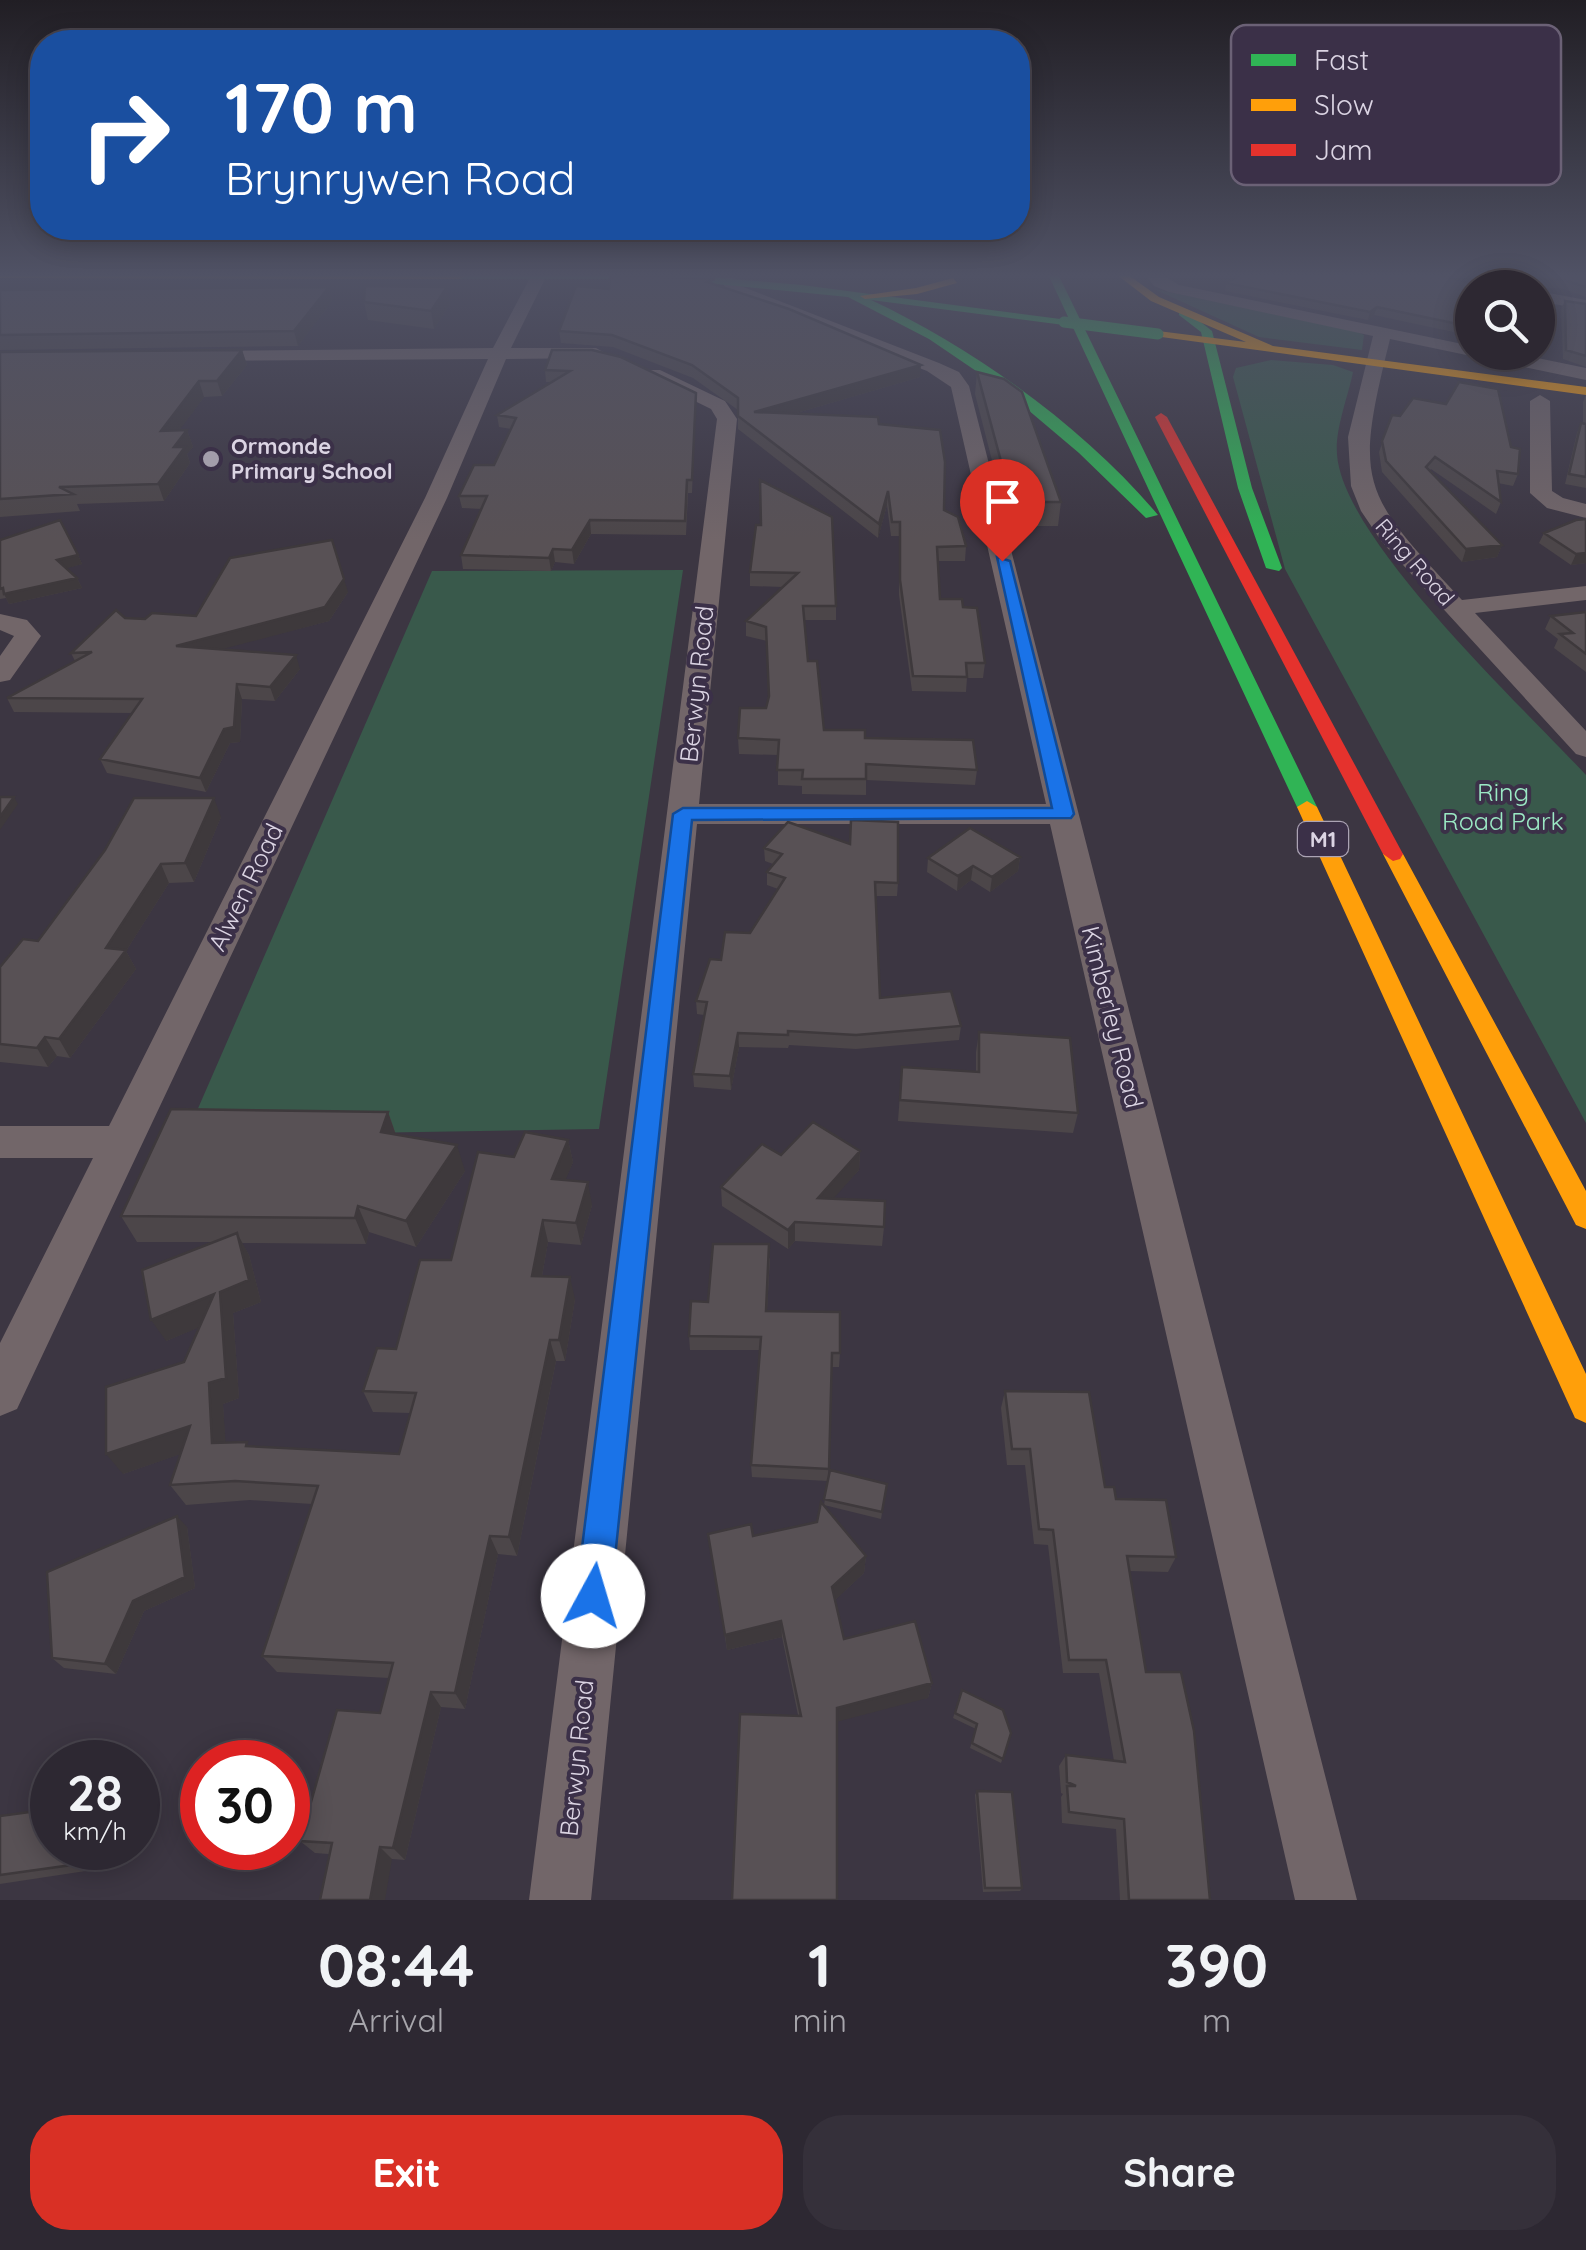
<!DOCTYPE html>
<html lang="en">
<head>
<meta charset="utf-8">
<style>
	:root { --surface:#2d2832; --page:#35303a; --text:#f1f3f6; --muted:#a7a6ac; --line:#48444d; --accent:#d93025 }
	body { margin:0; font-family:Quicksand,sans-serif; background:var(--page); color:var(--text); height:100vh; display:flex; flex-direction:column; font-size:38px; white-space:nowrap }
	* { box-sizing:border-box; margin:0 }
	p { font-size:32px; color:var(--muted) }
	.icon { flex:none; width:55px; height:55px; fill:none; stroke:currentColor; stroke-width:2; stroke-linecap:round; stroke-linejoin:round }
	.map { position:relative; height:1900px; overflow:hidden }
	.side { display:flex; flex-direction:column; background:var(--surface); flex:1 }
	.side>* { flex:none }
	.hud { position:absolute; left:30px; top:30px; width:1000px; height:210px; border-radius:40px; box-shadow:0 5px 25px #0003,0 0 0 2px var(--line); background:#1a4fa0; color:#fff; overflow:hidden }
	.buttons { position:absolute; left:1455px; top:270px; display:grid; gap:20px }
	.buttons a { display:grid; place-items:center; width:100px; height:100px; border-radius:50%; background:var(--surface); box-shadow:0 5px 25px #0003,0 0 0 2px var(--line); font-size:50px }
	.speed { position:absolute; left:30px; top:1740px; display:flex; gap:20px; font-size:50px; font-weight:700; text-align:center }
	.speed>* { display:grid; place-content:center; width:130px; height:130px; border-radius:50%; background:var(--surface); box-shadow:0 5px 25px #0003,0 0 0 2px var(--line); line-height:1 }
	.speed small { font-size:25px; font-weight:400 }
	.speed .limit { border:15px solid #d22; background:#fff; color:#111 }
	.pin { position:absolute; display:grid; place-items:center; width:85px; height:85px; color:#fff; margin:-102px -42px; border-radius:50% 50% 50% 0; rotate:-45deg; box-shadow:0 0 10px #0007 }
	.pin .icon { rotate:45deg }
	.me { position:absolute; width:110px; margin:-55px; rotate:6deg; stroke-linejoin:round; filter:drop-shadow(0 0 8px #0008) }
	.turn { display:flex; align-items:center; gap:35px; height:210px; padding:0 30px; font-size:45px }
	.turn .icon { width:130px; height:130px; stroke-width:2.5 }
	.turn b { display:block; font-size:70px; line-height:85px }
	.eta { display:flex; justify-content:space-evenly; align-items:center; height:170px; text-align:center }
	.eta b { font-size:60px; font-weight:700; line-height:70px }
	.button { display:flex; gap:20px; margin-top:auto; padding:20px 30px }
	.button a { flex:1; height:115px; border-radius:40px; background:var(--accent); color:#fff; font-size:40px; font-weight:700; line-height:115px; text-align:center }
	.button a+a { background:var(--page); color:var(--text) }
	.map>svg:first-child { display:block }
</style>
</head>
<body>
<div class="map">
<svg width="1586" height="1900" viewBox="0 0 1586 1900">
	<rect width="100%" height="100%" fill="#3c3642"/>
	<path fill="#39594b" d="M1154,289L1358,332L1364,335L1362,350L1259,337Z
		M1271,360L1333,365L1353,372C1348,397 1335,429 1337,454C1342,539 1525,709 1586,775V1123L1285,569L1233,377L1236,368Z
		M683,570L599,1129L186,1136L432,571Z"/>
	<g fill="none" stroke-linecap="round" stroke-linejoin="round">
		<path fill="#726669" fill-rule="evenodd" d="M532,274L547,275L511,348H596L605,353L596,358L506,359L447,498L17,1409L0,1416V1343L93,1158H0V1126H109L425,498L488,359L198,361L189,356L198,351L493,348Z
			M1145,274H1161L1179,285L1472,346V352H1508L1586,368V380L1390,339C1354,485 1360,491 1462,600L1586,586V600L1475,613L1586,731V757L1576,754L1382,542L1361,511L1351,486L1348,437L1373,336L1169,292L1154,286Z
			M723,278H735L738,285L939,363L959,372L969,386L1357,1900H1295L1050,824H697L591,1900H529L717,419L711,409L648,378V370H660L725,401L737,419L699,804H1046L951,387L927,371L725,291Z
			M1538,291L1586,300V310L1538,301Z
			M1540,395L1550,401L1552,491L1563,498L1586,504V518L1547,508L1530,493V401Z
			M0,614L27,620L41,636L10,680L0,682V656L14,636L0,630Z"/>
		<path fill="#30b455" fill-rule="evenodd" d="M456,274H673L802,285L1068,320L1064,325L871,300C974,348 1085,428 1158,515L1146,518L1079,453L1007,392L929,339L848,297L666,279H460Z
			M1048,274H1058L1317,807L1314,811L1307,813L1297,807Z
			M1179,311H1187L1212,331L1252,488L1282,568L1279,571L1266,568L1238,488L1201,332L1179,315Z"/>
		<path fill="#ff9f0a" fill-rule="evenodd" d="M0,274H462L465,276L460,279L0,278Z
			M1116,274H1127L1159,297L1273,346L1586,387V395L1154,336L1158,331L1246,342L1151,301Z
			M953,278L957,283L917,294L865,299L860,296L916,288Z
			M1307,801L1317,807L1586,1374V1423L1575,1418L1297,807Z
			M1393,847L1403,854L1586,1191V1229L1576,1225L1383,854Z"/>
		<path fill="#e5322d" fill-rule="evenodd" d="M1161,413L1167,417L1403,854L1400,859L1393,861L1383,854L1155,417Z"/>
		<path stroke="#30b455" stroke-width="11" d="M1064,322L1158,334"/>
	</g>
	<path fill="#4c4649" d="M1459,274H1586V297L1561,288H1538L1541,341L1538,350V288H1472V336L1374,315L1368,320L1225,291L1226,283L1474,284L1493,282Z
		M716,285L920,377L793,414L879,424L944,510L966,546L965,561H938L940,599L963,607L985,663L983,678H967L966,692L912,691L899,595V536H891L887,505L878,538L738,429V410L693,378L613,347L561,343L559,331L609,289Z
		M329,287L332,301L298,346L0,350V290Z
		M447,287L450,304L434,329L368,320L364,302Z
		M1565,301L1586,304V367L1563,359L1561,309Z
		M242,350L247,365L222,396L204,397L179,430H187L193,447L187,454L190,463L164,501L77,504L80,511L0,517V352Z
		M552,350L696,393L692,493H688L686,535L591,534L574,564L555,562L551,571L463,569L461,555L482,509L462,508L459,496L494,465L511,429L499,427L497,415L551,382H546L545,370Z
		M977,372L1061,502L1058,526H1020L1016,512L1006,515L975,394Z
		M1586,395V488L1565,484L1577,433L1581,423L1583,424V402Z
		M1392,415L1518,474L1513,486L1498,483L1501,502L1496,514L1431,469L1430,470L1502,545L1497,557L1462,562L1382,472L1379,452Z
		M1586,519V563L1571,565L1539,543L1544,533Z
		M756,525L836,606V620H804L808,661L824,730L865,738L977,770L975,785L866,780V795L802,794V786L778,785V755L739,754L738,738L766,708L768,697L767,641L746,636V621L783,587L750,586V572Z
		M0,540L78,555L82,564L66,568L77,578L82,588L9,604L6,598L0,599Z
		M348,592L329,621L220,649L300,669L275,701L242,699L240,742L230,743L206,792L107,773L100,759L132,713L14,712L7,698L75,661L71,653L125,618L145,619L196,616Z
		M1586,612V672L1554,648L1558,639L1545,629L1551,616Z
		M221,817L194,882L169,883L126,951L136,969L70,1058L57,1056L48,1067L0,1062V967Z
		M764,848L898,883L897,896H875L880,998L961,1026L959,1040L856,1049L789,1045L788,1048L739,1047L731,1090L694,1087L693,1074L704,1015L697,1014L696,1001L721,960L750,933L778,889L767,885V872L773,864L765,861Z
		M1020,857L1018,871L990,892L971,880L957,891L927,872L928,858Z
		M979,1032L1078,1113L1073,1133L898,1121L902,1067L976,1072V1052Z
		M388,1112L396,1135L465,1171L416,1247L369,1232L366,1244L242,1243L249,1255L261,1302L233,1313L239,1398L223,1404L225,1443L250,1447L399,1454L410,1413L373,1412L363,1391L396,1349L514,1157L568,1140L573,1162L565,1180L592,1205L581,1245L548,1242L542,1276L575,1299L565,1361H556L517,1556L498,1554L465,1709L441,1707L405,1860L315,1853L300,1841L380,1713L389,1678L277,1672L262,1656L312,1504L250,1500L186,1505L170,1485L180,1454L123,1474L184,1362L199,1327L166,1341L213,1242H137L121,1216Z
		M860,1151L859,1170L833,1198L884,1227L882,1246L795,1241L788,1249L722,1206L721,1187L781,1155Z
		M770,1258L767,1311L840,1353L839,1367H832L828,1480L887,1484L881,1519L824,1505L866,1556L864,1573L835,1600L844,1639L932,1683L928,1698L798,1715L782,1637L727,1650L708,1534L753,1536L817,1522L824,1505L828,1481L752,1477L751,1465L760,1350H690L689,1336L708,1302Z
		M1005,1391L1176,1557L1168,1572L1129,1571L1146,1672L1210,1900H1120L1116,1829L1062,1823L1061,1797L1063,1794L1061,1793L1059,1766L1066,1755L1114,1761L1099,1673H1063L1048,1545L1034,1544L1025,1465H1007L1001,1408Z
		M187,1527L195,1588L144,1611L116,1674L64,1668L52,1658Z
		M962,1690L1011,1733L1001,1763L970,1748L976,1729L953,1718Z
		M977,1791L1022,1888L1020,1891L983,1892L975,1795Z
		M0,1816L52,1848H117L112,1867L0,1884Z"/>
	<path fill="#3e393c" d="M329,287L332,301L298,346L294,331Z
		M447,287L450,304L434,329L431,311Z
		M1377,307L1374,315L1368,320L1370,312Z
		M242,350L247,365L222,396L217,381Z
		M921,365L920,377L755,425L754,412Z
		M199,381L204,397L167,447L161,431Z
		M187,430L193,447L187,454L190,463L164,501L158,484L174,447Z
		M1019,488L1016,512L1006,515L1009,491Z
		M888,491L887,505L878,538L879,524Z
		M590,520L591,534L574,564L572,550Z
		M1502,545L1497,557L1462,562L1466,549Z
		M553,549L555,562L551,571L549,558Z
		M1586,553V563L1571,565L1576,554Z
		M78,555L82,564L61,570L57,560Z
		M77,578L82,588L9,604L4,594Z
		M344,579L348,592L329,621L182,660L176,646Z
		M296,655L300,669L275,701L270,687Z
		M237,684L242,699L240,742L230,743L206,792L200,778Z
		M14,797L18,804L0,830V817Z
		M214,798L221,817L194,882L185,863Z
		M1020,857L1018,871L990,892L992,877Z
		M161,864L169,883L126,951L136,969L70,1058L59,1039L106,948Z
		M973,866L971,880L957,891L958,876Z
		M738,1033L739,1047L731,1090L730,1076Z
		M45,1037L57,1056L48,1067L37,1048Z
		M388,1112L397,1138L381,1132Z
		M568,1140L573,1162L557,1201L552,1179Z
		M457,1145L465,1171L416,1247L406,1221Z
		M860,1151L859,1170L817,1217L818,1198Z
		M588,1182L592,1205L581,1245L576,1223Z
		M358,1206L369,1232L366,1244L355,1218Z
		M543,1220L548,1242L538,1298L532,1276Z
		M795,1222V1241L788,1249V1230Z
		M237,1233L249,1255L261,1302L233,1313L239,1398L223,1404L227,1463L212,1443L209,1383L222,1318L166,1341L151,1320L220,1292Z
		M570,1277L575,1299L565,1361L559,1340Z
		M550,1340L556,1361L517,1556L509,1537Z
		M190,1426L204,1446L123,1474L106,1454Z
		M177,1516L187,1527L195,1588L144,1611L116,1674L105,1664L133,1601Z
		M490,1536L498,1554L465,1709L455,1693Z
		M866,1556L864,1573L831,1604L832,1587Z
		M781,1621L782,1637L727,1650L725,1635Z
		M932,1683L928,1698L836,1722L837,1708Z
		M431,1692L441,1707L405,1860L393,1848Z
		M380,1847L392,1859L385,1900H370Z
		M104,1848H117L112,1867L100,1861Z"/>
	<path fill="#585155" stroke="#3e393c" stroke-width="2.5" d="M1242,274H1435L1474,284L1510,280L1507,276L1495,274H1586V287L1564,280H1539L1538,295L1549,298L1541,341L1538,340V288H1472V327L1377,307L1370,312L1226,283Z
		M610,275L715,279L707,282L789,309L921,365L754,412L878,417L879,424L940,430L945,462L944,510L958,517L966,546L937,547L940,599H962L963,607L977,608L985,663H966L967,677L913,676L900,580V522H892L888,491L879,524L738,416V398L692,365L612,335L559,331L576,286L609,289Z
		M365,286L447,287L431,311L364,302Z
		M329,287L294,331L0,335V290Z
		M1565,301L1586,304V356L1566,350Z
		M242,350L217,381H199L161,431L187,430L174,447H185L158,484L59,487L73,494L0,499V352Z
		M552,350H592L621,357L696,393L692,480H687L685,521L590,520L572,550L553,549L549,558L461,555L487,496H459L474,465H494L516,418L497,415L570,371L545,370Z
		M977,372L1004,379L1022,392L1061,502H1023L1019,488L1009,491Z
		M1459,382L1498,389L1511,447L1520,449L1518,474L1497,471L1501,502L1435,457L1426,467L1502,545L1466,549L1386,461L1382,441L1392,415L1400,416L1413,398L1446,404Z
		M1581,423L1586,424V477L1569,474Z
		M760,480L832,517L836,606H803L808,661H817L824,730H865V738L973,740L977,770L866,764V779H802L803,770H777L779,740L738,738L740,708H766L769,696L766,627L746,621L798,573L750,572L756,525H761Z
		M1586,519V553L1576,554L1544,533L1576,520Z
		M60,520L78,555L57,560L77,578L4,594L3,588L0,589V540Z
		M332,540L344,579L325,607L176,646L296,655L270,687L237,684L234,727L224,729L200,778L100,759L142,699L7,698L92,652L71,653L116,610L125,618L145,619L152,613L196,616L230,558Z
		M1586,612V654L1560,634L1573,633L1551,616Z
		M0,797H14L0,817Z
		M134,798H214L185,863L161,864L106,948L126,950L59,1039L45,1037L37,1048L0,1044V967L23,939L38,941L105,850Z
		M851,820L898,822V883L875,882L880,998L951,991L961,1026L856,1035L788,1031V1035L738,1033L730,1076L693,1074L707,1002L696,1001L710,959L721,960L725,932L750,933L785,878L767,872L782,854L764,848L788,822L850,844Z
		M970,828L1020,857L992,877L973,866L958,876L928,858Z
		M979,1032L1070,1038L1078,1113L900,1100L902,1067L979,1072Z
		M171,1109L388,1112L381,1132L457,1145L406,1221L358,1206L355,1218L121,1216Z
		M813,1122L860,1151L818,1198L885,1201L884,1227L795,1222L788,1230L721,1187L762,1144L781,1155Z
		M525,1132L568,1140L552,1179L588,1182L576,1223L543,1220L532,1276L570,1277L559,1340H550L509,1537L490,1536L455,1693L431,1692L393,1848L380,1847L370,1900H320L332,1843L300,1841L337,1710L380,1713L393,1663L262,1656L318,1486L235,1481L170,1485L190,1426L106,1454V1387L184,1362L214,1294L151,1320L142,1270L237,1233L249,1280L220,1292L226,1378L209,1383L212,1443L247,1442L246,1446L399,1454L416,1393L363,1391L377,1348L396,1349L420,1260H451L478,1152L514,1157Z
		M713,1244H769L766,1311L840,1312V1353H832L829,1469L751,1465L761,1337L689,1336L691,1301L708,1302Z
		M1005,1391L1089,1392L1105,1487H1114L1116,1499L1166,1500L1176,1557L1127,1556L1146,1672H1181L1194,1731L1210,1900H1129L1124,1819L1069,1812L1067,1786H1076L1067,1782L1066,1755L1125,1762L1106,1660H1069L1053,1530L1039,1529L1030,1449H1012Z
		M830,1470L887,1484L882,1512L824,1499Z
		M821,1502L866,1556L832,1587L844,1639L915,1621L932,1683L837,1708V1900H732L740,1714L801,1716L781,1621L725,1635L708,1534L751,1524L753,1536L817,1522Z
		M177,1516L185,1577L133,1601L105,1664L52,1658L47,1572Z
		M962,1690L1003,1710L1011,1733L1003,1759L972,1743L977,1724L955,1713Z
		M977,1791L1012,1792L1022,1888H985Z
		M52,1809V1848H104L100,1861L0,1875V1816Z"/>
	<linearGradient id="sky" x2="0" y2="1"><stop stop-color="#211e24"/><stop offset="0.51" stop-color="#505265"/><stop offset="1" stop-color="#505265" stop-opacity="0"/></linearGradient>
	<rect width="1586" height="540" fill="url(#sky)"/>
	<path fill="#1a73e8" stroke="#114b97" stroke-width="2.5" d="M997,557L1010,561L1074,814L1071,818L692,820L611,1596L606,1608L593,1613L581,1608L576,1596L673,814L683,808H1052Z"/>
	<circle fill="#a39dab" stroke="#3b3048" stroke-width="4" cx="211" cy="459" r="10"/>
	<g text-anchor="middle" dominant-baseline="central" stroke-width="8" stroke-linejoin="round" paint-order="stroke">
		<g font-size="22" font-weight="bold" fill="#dbd4e3" stroke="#3b3048" text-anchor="start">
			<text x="231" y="446">Ormonde<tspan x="231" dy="25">Primary School</tspan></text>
		</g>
		<g font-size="22" fill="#dbd4e3" stroke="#3b3048">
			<text transform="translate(1415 562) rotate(49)">Ring Road</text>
		</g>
		<rect fill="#3b3048" stroke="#aba3b4" stroke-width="2.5" x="1298" y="822" width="50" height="34" rx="8"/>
		<g font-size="22" font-weight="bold" fill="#dbd4e3">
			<text x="1323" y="839">M1</text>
		</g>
		<g font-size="25" fill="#dbd4e3" stroke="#3b3048">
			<text transform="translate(696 684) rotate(-84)">Berwyn Road</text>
			<text transform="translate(245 887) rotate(-64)">Alwen Road</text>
			<text transform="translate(1113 1017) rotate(76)">Kimberley Road</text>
			<text transform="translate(576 1758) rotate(-84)">Berwyn Road</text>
		</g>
		<g font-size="25" fill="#9be9c4" stroke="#3b3048">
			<text x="1503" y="791">Ring<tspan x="1503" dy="29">Road Park</tspan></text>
		</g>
	</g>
	<rect x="1231" y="25" width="330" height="160" rx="15" fill="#3b3048" stroke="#6b6176" stroke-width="2.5"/>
	<rect x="1251" y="54" width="45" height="12" fill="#30b455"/>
	<rect x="1251" y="99" width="45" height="12" fill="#ff9f0a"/>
	<rect x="1251" y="144" width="45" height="12" fill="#e5322d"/>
	<g font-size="28" fill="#dbd4e3">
		<text x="1314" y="70">Fast</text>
		<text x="1314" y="115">Slow</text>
		<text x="1314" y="160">Jam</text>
	</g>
</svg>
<div class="buttons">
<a><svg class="icon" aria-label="search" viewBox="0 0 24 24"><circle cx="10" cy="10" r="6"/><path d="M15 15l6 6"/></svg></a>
</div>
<div class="speed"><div>28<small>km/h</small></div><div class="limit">30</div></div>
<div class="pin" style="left:1002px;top:561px;background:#d93025"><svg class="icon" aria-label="arrive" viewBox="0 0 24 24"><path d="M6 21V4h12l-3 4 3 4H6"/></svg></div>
<svg class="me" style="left:593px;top:1596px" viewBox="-20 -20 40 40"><circle r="19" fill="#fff"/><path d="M0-13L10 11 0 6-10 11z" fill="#1a73e8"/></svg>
<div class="hud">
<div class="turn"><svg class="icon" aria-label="right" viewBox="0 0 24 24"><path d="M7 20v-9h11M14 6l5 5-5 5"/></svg><div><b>170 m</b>Brynrywen Road</div></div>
</div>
</div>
<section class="side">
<div class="eta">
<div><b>08:44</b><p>Arrival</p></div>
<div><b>1</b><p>min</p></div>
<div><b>390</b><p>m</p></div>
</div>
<div class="button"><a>Exit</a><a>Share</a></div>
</section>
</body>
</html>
